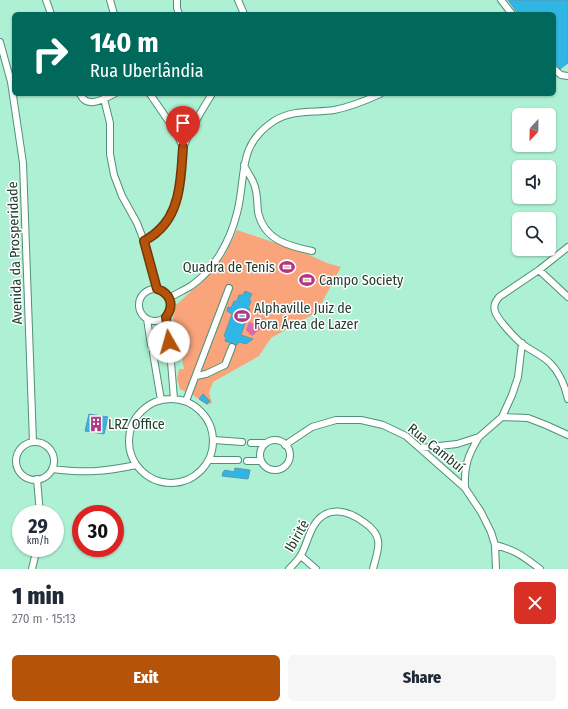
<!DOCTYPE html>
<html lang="en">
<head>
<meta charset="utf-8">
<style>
	:root { --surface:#fff; --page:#f6f6f7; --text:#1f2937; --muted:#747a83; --accent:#b45309 }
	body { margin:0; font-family:"Fira Sans Condensed",sans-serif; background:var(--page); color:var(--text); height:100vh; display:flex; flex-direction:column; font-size:15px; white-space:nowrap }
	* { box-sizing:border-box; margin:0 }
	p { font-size:13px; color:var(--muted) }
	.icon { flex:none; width:22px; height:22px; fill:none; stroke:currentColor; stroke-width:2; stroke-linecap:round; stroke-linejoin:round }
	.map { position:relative; height:569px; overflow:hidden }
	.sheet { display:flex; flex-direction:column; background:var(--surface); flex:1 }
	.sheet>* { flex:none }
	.guide { position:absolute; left:12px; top:12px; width:544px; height:84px; border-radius:6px; box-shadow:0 1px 3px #0004; background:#00695c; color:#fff; overflow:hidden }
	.needle { width:26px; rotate:202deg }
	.fabs { position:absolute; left:512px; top:108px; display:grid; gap:8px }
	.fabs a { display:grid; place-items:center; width:44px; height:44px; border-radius:6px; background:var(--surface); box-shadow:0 1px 3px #0004; font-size:20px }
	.speed { position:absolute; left:12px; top:505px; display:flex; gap:8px; font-size:20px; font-weight:700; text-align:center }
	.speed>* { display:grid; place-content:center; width:52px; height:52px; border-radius:50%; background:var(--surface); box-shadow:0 1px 3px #0004; line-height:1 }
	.speed small { font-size:10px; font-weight:400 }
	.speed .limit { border:6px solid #d22; background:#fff; color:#111 }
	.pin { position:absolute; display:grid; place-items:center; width:34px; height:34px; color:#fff; margin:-41px -17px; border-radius:50% 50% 50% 0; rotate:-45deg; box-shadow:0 0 4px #0007 }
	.pin .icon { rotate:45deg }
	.me { position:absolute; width:44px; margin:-22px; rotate:353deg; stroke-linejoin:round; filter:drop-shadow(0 0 3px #0008) }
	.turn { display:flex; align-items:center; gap:14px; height:84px; padding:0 12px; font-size:18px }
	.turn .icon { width:52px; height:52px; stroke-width:2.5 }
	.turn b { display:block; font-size:28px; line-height:34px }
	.round { display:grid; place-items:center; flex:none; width:42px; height:42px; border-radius:6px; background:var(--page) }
	.headline { display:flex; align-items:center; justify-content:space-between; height:68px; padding:0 12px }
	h1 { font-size:24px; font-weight:800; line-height:30px }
	.cta { display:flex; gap:8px; margin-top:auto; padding:8px 12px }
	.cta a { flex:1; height:46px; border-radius:6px; background:var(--accent); color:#fff; font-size:16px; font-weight:800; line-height:46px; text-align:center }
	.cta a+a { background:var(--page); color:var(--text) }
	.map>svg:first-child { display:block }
</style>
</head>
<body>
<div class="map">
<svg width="568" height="569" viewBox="0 0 568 569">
	<rect width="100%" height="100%" fill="#aef0d4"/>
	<path fill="#f9a47b" d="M237,230L305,253L327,263L341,267L317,312L271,338L259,356L213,382L209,393L212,403L207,405L196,397L180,389L177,379L179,369H184L180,348L190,347L177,337L173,327V319L176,305L206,278L224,256Z"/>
	<path fill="#dc6bac" d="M263,318L267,323L252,336L246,330L249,322L256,324Z"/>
	<path fill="#30b6e4" stroke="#5999b3" d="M508,0H568V63L560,69L554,62V14H518Z
		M245,291L252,294L249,300L251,301L248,308L250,309L241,335L253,339L246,344L239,342L237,345L225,341L226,337L224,336L232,314L227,311L228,307L231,308L234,301H237L239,295H243Z
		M187,336L190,347L179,348L177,337Z
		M203,394L210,401L207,404L199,399Z
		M89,414L108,417L104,434L85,431Z
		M235,468L250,470L248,479L222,476L223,472L225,470L234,472Z"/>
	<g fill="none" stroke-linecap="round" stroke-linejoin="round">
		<defs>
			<path id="minor" d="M46,0L51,14
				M110,0L114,14
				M177,0V8L179,14
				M238,0L244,14
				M501,0L512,14
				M0,42L11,82L23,163L33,442
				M554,69L561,75L568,76
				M80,94C87,109 102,100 114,94
				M150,94L176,132L183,147
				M104,99L110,123V154L114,175L122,196L137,223L144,241L157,289
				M244,165C247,172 252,178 254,184C258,194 257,203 258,212C264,240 288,246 312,251
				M144,241C173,221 178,204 181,170C182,163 181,153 184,146C191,127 202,110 212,94
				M568,247L539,270L499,297C496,301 493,305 495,311C496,318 516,339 522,344C532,351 542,355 550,363C559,372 565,386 568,399
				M539,270L568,297
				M139 305a16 16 0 1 1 32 0a16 16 0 1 1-32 0Z
				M169,298C176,294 184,290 191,286C215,269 230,241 237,213C247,175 236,146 274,121C293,109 314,113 334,110C350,107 365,101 380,94
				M166,317L169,342
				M147,319L151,345
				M170,350L174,399
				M153,353L161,400
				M196,376L206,374L225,365L232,347
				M129 441a42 42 0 1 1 84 0a42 42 0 1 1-84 0Z
				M186,401L229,288
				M502,417L512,395L518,377L522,343
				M479,437L502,417L528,418L546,425L568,435
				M214,440L242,442
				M260 455a15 15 0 1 1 30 0a15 15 0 1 1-30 0Z
				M16 461a19 19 0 1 1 38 0a19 19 0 1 1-38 0Z
				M251,443H265
				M285,445L312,427L336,420H361L383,425L406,436L465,488L481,512L491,532L495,545L496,569
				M421,448L457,444L479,437C468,455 464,466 465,488
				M209,460H238
				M247,461H261
				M52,469C84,473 104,472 136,465
				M37,479L40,514
				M495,545C516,550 524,557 540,569
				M301,556L316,569
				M32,569L37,548
				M289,569C293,565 298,560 301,555C306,546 308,536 313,527C326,504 348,510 365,523C385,537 378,549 373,569"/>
		</defs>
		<use href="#minor" stroke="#509077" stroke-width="8"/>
		<use href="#minor" stroke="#fff" stroke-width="6"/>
	</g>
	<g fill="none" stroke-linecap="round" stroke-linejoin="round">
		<defs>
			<path id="route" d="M169,342L166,317C175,305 170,293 157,289L144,241C149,238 153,236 157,232C181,212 181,176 183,147"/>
		</defs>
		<use href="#route" stroke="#753606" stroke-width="10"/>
		<use href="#route" stroke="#b45309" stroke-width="7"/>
	</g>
	<defs>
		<symbol id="stadium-bare" viewBox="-9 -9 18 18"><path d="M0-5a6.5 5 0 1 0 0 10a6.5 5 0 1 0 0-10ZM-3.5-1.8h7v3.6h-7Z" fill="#b43684" stroke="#fff" stroke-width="2.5" paint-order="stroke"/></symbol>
		<symbol id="building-bare" viewBox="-9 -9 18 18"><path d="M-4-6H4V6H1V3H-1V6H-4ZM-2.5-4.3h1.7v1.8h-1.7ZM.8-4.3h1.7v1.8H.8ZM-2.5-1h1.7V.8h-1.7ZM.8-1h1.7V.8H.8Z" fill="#b43684" stroke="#fff" stroke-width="2.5" paint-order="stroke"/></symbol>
	</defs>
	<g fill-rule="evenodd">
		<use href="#stadium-bare" x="276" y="256" width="22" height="22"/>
		<use href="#stadium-bare" x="296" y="269" width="22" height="22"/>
		<use href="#stadium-bare" x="231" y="305" width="22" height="22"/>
		<use href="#building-bare" x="85" y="413" width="22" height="22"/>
	</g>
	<g text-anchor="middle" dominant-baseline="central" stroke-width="3" stroke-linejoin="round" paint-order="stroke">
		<g font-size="14" fill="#213c31" stroke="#fff">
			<text transform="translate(15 253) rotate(-92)">Avenida da Prosperidade</text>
			<text transform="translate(436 448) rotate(39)">Rua Cambuí</text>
			<text transform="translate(297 536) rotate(-60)">Ibirité</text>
		</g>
		<g font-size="14" fill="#213c31" stroke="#fff" text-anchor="start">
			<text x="275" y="267" text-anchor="end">Quadra de Tenis</text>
			<text x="319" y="280">Campo Society</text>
			<text x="254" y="308">Alphaville Juiz de<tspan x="254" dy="16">Fora Área de Lazer</tspan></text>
			<text x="108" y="424">LRZ Office</text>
		</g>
	</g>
</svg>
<div class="fabs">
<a><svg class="needle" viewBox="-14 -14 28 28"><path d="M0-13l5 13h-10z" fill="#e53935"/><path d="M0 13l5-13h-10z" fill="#747a83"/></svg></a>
<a><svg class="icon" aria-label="sound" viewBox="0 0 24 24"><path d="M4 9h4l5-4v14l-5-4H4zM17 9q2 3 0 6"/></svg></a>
<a><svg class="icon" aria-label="search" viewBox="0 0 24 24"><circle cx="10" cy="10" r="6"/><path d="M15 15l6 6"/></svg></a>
</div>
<div class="speed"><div>29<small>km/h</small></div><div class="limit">30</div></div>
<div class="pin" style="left:183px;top:147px;background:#d93025"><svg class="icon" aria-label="arrive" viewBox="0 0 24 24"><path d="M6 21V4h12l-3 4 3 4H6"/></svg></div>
<svg class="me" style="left:169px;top:342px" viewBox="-20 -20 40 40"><circle r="19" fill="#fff"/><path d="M0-13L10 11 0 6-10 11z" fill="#b45309"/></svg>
<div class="guide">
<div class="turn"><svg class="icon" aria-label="right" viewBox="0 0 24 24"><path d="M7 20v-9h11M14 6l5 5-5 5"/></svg><div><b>140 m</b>Rua Uberlândia</div></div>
</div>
</div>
<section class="sheet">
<div class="headline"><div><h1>1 min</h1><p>270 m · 15:13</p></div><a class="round" style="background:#d93025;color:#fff"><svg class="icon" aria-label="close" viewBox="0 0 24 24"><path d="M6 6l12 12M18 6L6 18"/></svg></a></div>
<div class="cta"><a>Exit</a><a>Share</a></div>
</section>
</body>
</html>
